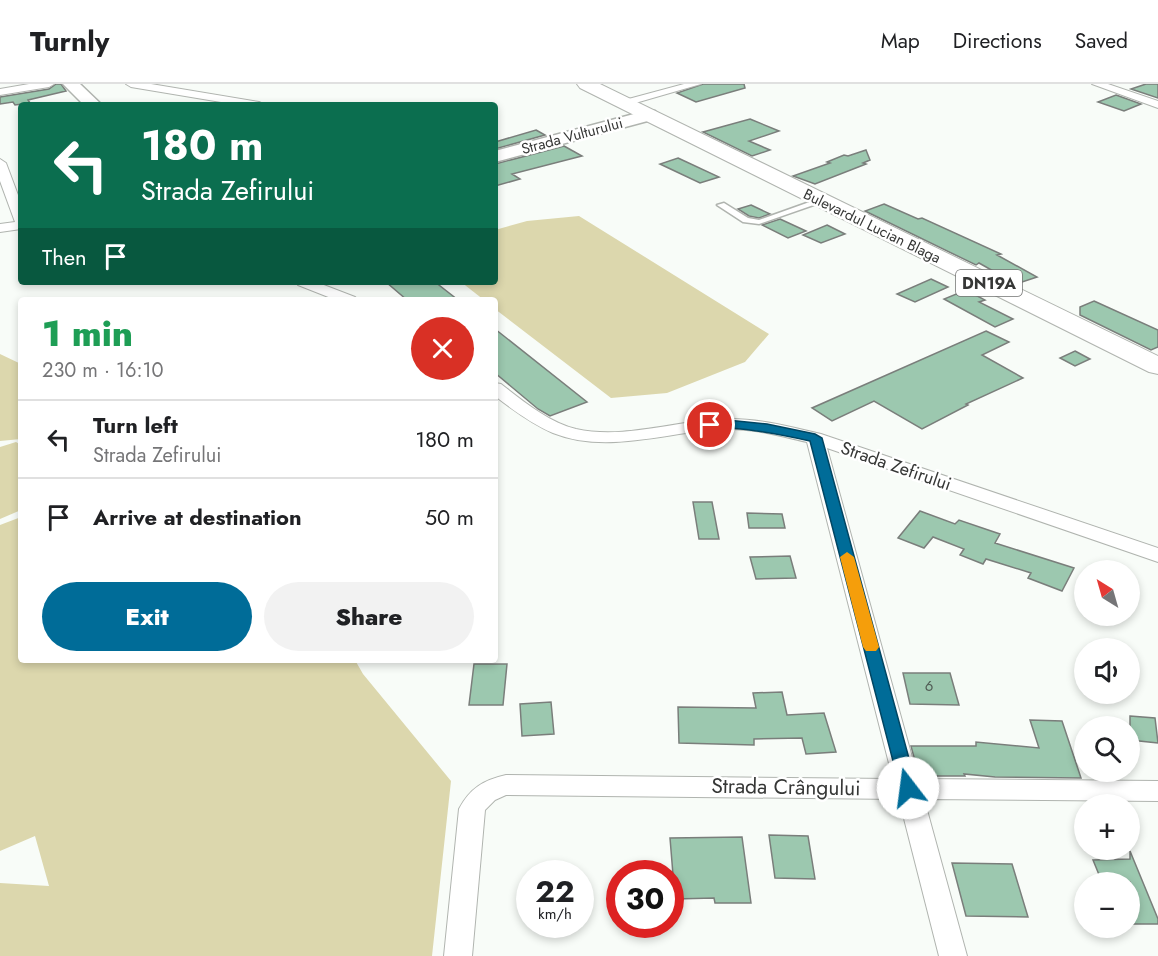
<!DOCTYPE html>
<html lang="en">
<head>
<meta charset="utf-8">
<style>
	:root { --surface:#fff; --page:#f2f2f2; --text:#202124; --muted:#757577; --line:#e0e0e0; --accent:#006c98 }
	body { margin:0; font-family:Jost,sans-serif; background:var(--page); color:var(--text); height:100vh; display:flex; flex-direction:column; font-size:22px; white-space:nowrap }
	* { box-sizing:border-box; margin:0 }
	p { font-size:20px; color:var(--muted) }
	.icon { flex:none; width:33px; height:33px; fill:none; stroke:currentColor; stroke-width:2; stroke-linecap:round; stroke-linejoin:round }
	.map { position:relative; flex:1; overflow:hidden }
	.details { position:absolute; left:18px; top:213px; width:480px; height:366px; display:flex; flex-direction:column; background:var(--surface); border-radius:6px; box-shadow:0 3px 9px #0003 }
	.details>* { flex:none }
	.guide { position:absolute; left:18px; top:18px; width:480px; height:183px; border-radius:6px; box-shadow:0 3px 9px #0003; background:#0b6e4f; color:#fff; overflow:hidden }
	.needle { width:39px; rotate:323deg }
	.fabs { position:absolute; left:1074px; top:476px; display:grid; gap:12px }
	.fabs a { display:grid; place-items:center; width:66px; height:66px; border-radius:50%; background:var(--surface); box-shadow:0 3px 9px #0003; font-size:30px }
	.speed { position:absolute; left:516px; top:776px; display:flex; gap:12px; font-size:30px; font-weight:700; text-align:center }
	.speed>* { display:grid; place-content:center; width:78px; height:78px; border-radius:50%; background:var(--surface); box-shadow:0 3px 9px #0003; line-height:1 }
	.speed small { font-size:15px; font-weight:400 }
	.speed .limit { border:9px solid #d22; background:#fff; color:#111 }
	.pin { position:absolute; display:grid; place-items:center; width:51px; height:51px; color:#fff; margin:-26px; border:3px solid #fff; border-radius:50%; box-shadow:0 2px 6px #0007 }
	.me { position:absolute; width:66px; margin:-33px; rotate:345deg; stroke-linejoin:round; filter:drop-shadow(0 0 4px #0008) }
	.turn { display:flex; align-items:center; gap:21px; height:126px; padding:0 24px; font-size:27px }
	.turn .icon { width:78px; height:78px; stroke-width:2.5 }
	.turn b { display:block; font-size:42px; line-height:51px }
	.then { display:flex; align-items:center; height:57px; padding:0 24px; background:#0003; gap:12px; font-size:22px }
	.round { display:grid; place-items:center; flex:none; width:63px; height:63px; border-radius:32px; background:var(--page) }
	.summary { display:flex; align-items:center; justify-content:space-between; height:102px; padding:0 24px }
	h1 { font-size:36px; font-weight:800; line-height:45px; color:#1e9e55 }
	.action { display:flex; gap:12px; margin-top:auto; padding:12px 24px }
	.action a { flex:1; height:69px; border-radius:36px; background:var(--accent); color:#fff; font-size:24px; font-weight:800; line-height:69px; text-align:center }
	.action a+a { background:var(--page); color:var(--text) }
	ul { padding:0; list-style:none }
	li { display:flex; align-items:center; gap:18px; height:78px; padding:0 24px; border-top:2px solid var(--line) }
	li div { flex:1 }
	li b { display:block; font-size:22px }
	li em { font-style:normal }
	header { display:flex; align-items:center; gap:36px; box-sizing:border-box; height:84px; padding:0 30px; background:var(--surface); border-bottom:2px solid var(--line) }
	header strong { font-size:28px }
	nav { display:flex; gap:33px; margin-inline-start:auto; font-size:21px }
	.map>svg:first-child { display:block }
</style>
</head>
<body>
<header>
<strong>Turnly</strong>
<nav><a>Map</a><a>Directions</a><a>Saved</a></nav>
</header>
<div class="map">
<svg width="1158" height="872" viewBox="0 0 1158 872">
	<rect width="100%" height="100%" fill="#f8fcf8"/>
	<path fill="#dcd7ad" d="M579,132L769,250L745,278L667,309L611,314L495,225V216H484L461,198H495V146L527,137Z
		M0,270L21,280V355L0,357Z
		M16,358L21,361V426L0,435V363Z
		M21,433V576H355L363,590L451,697L432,872H0V799L49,802L35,752L0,767V441Z"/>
	<path fill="#9cc8af" stroke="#7a7e7b" stroke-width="1.5" d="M56,0H61L66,7L28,16L30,19L15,21L13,18L0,20V13L49,5Z
		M703,0H744L745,4L696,18L677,9Z
		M1146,0H1158V14L1131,5Z
		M1116,11L1141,20L1124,27L1098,18Z
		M750,35L779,47L749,57L770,66L752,72L703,48Z
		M536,46L545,51L495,65V58Z
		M564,62L582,72L512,90L520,95L495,102V80Z
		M866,66L870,76L863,79L866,80L815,100L793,92L830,79L827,78L844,71L848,72Z
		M678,74L719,93L700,99L660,80Z
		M884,120L918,135L922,134L1001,170L997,171L1037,193L1016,200L979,179L976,181L865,127Z
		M751,121L770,130L759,134L749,132L738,125Z
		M780,135L806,147L788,154L762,141Z
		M827,141L845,150L821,159L803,151Z
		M931,195L948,203L915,218L897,210Z
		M386,198H435L458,216H407Z
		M966,206L985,216L979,218L1013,235L995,243L944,215Z
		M1094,217L1158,246V263L1151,266L1080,231V223Z
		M495,245L587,318L550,332L538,325L495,289Z
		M986,247L1009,258L982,271L1023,294L966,320L968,321L922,345L874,317L832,337L812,324Z
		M1075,267L1090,275L1075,282L1060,274Z
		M693,418H712L719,455H699Z
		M920,427L955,440L959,436L1000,450L995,459L1074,484L1062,507L1028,494L1031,489L986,475L983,480L960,471L964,465L933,453L924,464L898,454Z
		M747,429L782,430L785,444H749Z
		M790,472L796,494L756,495L750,473Z
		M474,580H507L503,621H469Z
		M903,589H950L959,621L910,620Z
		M782,608L787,631L824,629L836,668L806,670L802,654L754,655V661L679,659L678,623L756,624L753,609Z
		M551,618L554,650L522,652L520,620Z
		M1130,632L1155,634L1158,659L1130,656Z
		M1030,636L1062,637L1081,694L995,693L964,690L965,692H919L911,662H976V658L1039,664Z
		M769,751L808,752L815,795L775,794Z
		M742,753L751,819H715L714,814L675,815L670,754Z
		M1130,767L1158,835V840H1130V798H1102L1093,776L1130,775Z
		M952,779L1012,780L1028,833L966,832Z"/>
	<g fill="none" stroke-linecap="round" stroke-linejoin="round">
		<defs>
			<path id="lane" d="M818,115L825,117L759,140L743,138L717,121L724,119L748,134L759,136Z"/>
			<path id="street" d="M29,0H54L49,3L0,11V5Z
				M126,0H151L259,18L265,21H239L131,3Z
				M684,0H701L625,22L619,19L621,17Z
				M1092,0H1108L1158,17V24Z
				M0,75L6,79L21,119V145L0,148V140L15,138L0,97Z
				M296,198H316L355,213L358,216H336L298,201Z
				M495,299L501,300C523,317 548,338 576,345C625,356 677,336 726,335C758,334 791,343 821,350L1158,464V478L827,364L918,695L1158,697V717L924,715L967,872H939L899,715L506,711L495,716L485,726L472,872H444L459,725C470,704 484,696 506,691L893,695L807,358C780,352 753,344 725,345C669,347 608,371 553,349C532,340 513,326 495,312Z"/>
			<path id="secondary" d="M63,0H80L102,21H84Z
				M649,26L655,27L657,31L655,35L495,78V67Z"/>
			<path id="primary" d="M577,0H600L1158,272V290L1149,288L580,4Z"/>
		</defs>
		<use href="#lane" stroke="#b0b4af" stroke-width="3"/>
		<use href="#street" stroke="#b0b4af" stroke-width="2"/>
		<use href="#secondary" stroke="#b0b4af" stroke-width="3"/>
		<use href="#primary" stroke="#b0b4af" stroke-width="2"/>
		<use href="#lane" fill="#fff" fill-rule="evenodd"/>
		<use href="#street" fill="#fff" fill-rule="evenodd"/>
		<use href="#secondary" fill="#fff" fill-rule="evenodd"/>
		<use href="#primary" fill="#fff" fill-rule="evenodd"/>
	</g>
	<path fill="#006c98" stroke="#004663" stroke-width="1.5" d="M727,336L767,340L815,350L822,354L917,704L914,709L908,711L902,709L900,704L810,357C783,351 757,346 730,344C721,343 711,348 704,341L710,338Z"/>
	<path fill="#f59e0b" d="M847,468L854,473L879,563L876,567H866L863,563L840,473Z"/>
	<g text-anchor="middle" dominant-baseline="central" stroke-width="5" stroke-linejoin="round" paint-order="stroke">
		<g font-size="15" fill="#363736" stroke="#fff">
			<text transform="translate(572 52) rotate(-15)">Strada Vulturului</text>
			<text transform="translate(872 142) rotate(26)">Bulevardul Lucian Blaga</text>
		</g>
		<g font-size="15" fill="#505b54">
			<text x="929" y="602">6</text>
		</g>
		<rect fill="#fff" stroke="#727372" stroke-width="1.5" x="956" y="186" width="66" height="26" rx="4.5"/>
		<g font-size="16" font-weight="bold" fill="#363736">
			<text x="989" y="199">DN19A</text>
		</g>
		<g font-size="18" fill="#363736" stroke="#fff">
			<text transform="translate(896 382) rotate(19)">Strada Zefirului</text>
		</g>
		<g font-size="21" fill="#363736" stroke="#fff">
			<text transform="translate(786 703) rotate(1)">Strada Crângului</text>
		</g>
	</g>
</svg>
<div class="fabs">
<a><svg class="needle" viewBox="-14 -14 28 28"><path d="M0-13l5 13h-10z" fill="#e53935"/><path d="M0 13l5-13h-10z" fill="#757577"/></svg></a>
<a><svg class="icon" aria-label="sound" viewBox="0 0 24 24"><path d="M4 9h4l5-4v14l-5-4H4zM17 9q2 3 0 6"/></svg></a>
<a><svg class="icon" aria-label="search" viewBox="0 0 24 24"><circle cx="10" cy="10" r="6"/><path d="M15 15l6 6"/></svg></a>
<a>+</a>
<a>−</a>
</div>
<div class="speed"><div>22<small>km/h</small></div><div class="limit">30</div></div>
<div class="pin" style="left:710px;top:341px;background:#d93025"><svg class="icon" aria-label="arrive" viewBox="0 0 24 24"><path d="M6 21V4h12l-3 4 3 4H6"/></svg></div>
<svg class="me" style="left:908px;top:704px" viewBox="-20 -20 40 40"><circle r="19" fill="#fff"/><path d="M0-13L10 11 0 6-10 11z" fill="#006c98"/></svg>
<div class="guide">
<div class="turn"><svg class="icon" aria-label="left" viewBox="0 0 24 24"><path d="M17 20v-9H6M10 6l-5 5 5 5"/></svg><div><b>180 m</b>Strada Zefirului</div></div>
<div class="then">Then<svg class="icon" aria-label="arrive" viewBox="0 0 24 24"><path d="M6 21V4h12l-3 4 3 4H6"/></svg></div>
</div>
<section class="details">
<div class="summary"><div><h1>1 min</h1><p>230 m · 16:10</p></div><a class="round" style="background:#d93025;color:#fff"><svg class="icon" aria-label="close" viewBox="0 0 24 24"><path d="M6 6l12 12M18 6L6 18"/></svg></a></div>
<ul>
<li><svg class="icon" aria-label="left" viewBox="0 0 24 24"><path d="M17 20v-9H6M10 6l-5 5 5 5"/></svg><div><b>Turn left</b><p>Strada Zefirului</p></div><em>180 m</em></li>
<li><svg class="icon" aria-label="arrive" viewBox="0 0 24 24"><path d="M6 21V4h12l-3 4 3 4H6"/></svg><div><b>Arrive at destination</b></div><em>50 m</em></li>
</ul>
<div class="action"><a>Exit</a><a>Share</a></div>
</section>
</div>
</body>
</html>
